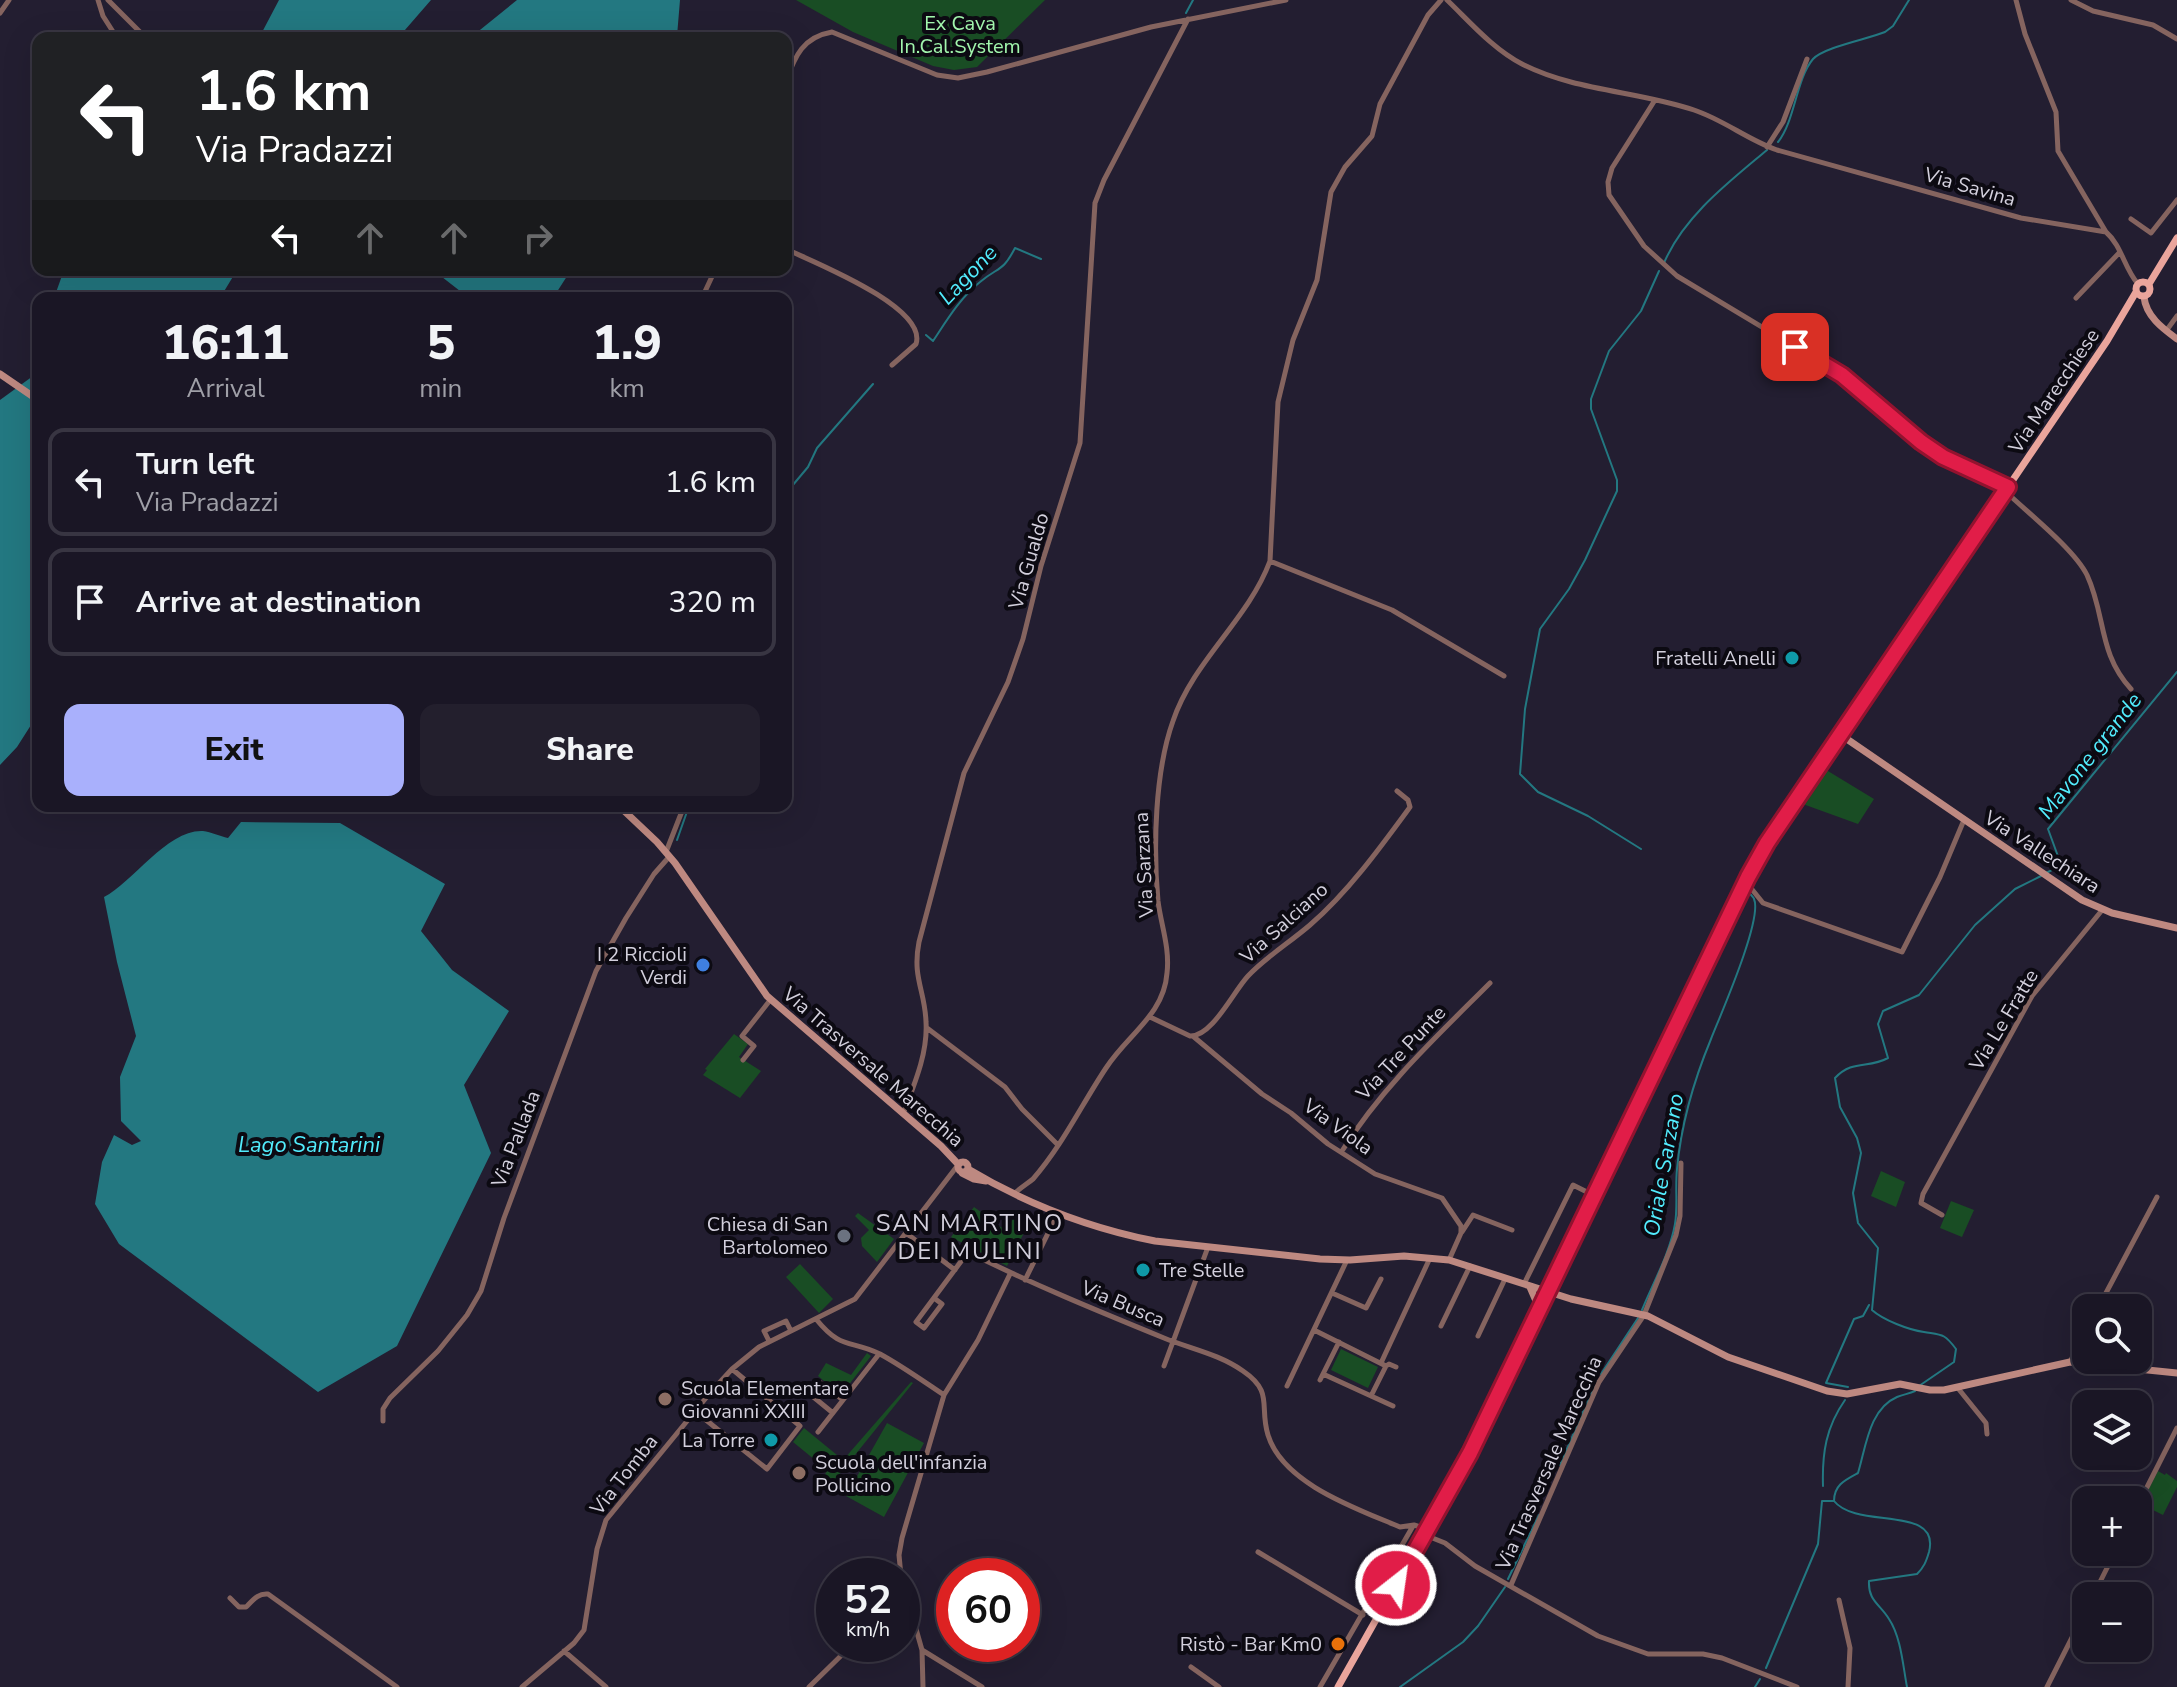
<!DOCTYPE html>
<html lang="en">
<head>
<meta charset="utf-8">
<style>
	:root { --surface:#1a1625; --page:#231f2d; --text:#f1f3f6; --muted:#9f9fa7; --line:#383542; --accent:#a9b0fc }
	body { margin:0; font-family:"Nunito Sans",sans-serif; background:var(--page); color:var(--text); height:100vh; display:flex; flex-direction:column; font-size:30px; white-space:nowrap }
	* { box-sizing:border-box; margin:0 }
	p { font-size:26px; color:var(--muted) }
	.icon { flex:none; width:44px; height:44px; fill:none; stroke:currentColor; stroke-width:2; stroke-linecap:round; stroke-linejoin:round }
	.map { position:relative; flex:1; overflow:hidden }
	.side { position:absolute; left:32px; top:292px; width:760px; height:520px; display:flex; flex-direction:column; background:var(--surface); border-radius:16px; box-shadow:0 8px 32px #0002,0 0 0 2px var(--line) }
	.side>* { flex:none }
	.guide { position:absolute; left:32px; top:32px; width:760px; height:244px; border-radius:16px; box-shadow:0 8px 32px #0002,0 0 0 2px var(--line); background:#202124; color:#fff; overflow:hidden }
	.buttons { position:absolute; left:2072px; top:1294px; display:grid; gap:16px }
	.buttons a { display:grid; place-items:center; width:80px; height:80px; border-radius:16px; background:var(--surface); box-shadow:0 8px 32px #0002,0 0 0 2px var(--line); font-size:40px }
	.speed { position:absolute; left:816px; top:1558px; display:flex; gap:16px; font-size:40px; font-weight:700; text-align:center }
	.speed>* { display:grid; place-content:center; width:104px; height:104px; border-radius:50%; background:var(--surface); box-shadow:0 8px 32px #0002,0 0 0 2px var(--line); line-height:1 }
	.speed small { font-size:20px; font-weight:400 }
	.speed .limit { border:12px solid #d22; background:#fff; color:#111 }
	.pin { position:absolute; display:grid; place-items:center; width:68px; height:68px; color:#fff; margin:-34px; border-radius:16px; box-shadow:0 4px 12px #0006 }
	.me { position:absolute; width:88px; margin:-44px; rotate:30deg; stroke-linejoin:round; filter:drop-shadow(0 0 6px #0008) }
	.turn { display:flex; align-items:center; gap:28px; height:168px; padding:0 32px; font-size:36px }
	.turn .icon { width:104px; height:104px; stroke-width:2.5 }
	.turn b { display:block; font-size:56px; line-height:68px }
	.lanes { display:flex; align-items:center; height:76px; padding:0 32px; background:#0003; justify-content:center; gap:40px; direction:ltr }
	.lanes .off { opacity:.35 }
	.eta { display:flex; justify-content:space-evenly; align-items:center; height:136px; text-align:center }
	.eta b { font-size:48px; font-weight:800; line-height:56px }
	.action { display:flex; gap:16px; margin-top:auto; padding:16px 32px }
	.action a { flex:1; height:92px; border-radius:16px; background:var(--accent); color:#111; font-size:32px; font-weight:800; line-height:92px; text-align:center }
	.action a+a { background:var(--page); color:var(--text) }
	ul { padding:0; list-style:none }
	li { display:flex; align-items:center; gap:24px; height:108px; margin:0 16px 12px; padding:0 16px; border:4px solid var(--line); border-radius:16px }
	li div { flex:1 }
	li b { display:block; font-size:30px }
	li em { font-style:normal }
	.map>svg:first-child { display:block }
</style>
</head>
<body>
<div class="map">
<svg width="2177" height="1687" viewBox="0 0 2177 1687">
	<rect width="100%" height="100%" fill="#231e31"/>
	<path fill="#194d24" d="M796,0H1045L977,67L954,70L933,66L853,32Z
		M1823,768L1874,799L1858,824L1800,803Z
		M734,1034L748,1044L739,1057L761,1071L740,1098L703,1075L707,1070L705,1069Z
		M1881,1171L1905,1182L1896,1207L1871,1196Z
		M1951,1201L1974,1210L1962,1237L1940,1228Z
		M974,1207L988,1217L987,1220L1007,1230L1017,1211L1031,1219L1007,1266L951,1237Z
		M858,1213L894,1239L877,1262L862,1246L861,1238L869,1230L855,1216Z
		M800,1264L833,1299L819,1313L786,1277Z
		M1341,1349L1378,1367L1368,1388L1331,1370Z
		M867,1353L871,1356L841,1395L818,1376L826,1363L851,1375Z
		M911,1382L913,1383L834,1481L825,1474L839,1456L844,1459Z
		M887,1423L924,1443L884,1517L846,1496Z
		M804,1428L837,1455L826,1469L793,1442Z
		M2158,1471L2165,1475L2166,1473L2177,1481V1487L2163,1515L2141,1504Z"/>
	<path fill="#237881" d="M279,0H431L398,38H259Z
		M517,0H680L677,36L470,38Z
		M64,270H237L220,298H54Z
		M433,270H571L553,298H469Z
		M38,370V714L17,747L0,765V400L33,376Z
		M241,822L340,823L445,884L421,931L452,970L509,1011L464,1085L491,1153L397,1346L318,1392L119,1244L95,1204L102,1162L114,1135L132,1145L141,1141L121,1121L120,1077L136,1036L117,962L104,897C133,882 168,829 203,831C211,832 220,836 228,838Z"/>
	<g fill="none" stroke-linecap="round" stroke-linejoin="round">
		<path stroke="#237881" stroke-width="2" d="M1186,13L1193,0
			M1778,142C1795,121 1796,79 1813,59C1824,47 1868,39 1885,32L1893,26L1909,0
			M1664,263C1684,216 1729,182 1767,150
			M926,335L933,341C947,320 960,298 980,282C999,266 1002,273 1015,248L1041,259
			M787,492L808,467L817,448L873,384
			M677,840L689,806
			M1641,849L1588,816L1538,792L1520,774L1525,709L1540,629L1569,589L1585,560L1617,491V480L1591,409V399L1609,351L1641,311L1659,271
			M2046,873L2054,869L2059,859L2048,829L2177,672
			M1642,1310C1653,1283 1670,1253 1675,1224C1678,1206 1675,1188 1677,1169C1681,1125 1694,1080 1711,1039C1720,1016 1763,919 1754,899C1754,898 1747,890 1746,890
			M1601,1374L1638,1318
			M1919,1386L1954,1362L1956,1349C1944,1333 1942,1335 1924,1332C1909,1330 1883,1320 1872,1310L1878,1248L1858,1223L1853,1193L1861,1153L1857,1138L1840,1107L1835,1078C1853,1059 1868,1069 1888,1058L1878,1024L1883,1011L1919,995L1975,925L2015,889L2041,876
			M1848,1387L1826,1383L1854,1319L1863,1316L1869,1305
			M1560,1465L1594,1387
			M1823,1486C1822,1453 1826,1427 1845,1400
			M1508,1579L1539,1515
			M1766,1668L1818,1544L1822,1501H1834
			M1400,1687L1463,1642L1478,1626L1505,1587
			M1755,1687L1760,1679
			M1907,1687C1903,1666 1901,1637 1889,1619C1880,1604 1868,1601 1869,1581L1917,1574C1924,1567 1926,1562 1929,1552C1941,1504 1857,1530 1834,1501C1834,1485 1845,1480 1858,1473C1866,1447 1869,1409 1897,1397C1904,1394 1909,1394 1915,1391"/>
		<path stroke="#85645f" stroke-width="5" d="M98,0L103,16L117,38
			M108,0L146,38
			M1447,0C1470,22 1493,49 1522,64C1575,91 1638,91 1694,110C1724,120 1748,140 1777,150L2021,218L2106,232C2122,246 2124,268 2138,284
			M2016,0L2025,34L2056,112L2058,151L2106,232
			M2071,0L2093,11L2153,25L2177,39
			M0,13L9,0
			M786,81C795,56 803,37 832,32L937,75L958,78L987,72L1151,27L1286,0
			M1655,100L1612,168L1608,182L1609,195L1644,246L1677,276L1842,375L1921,442L1943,457L2008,487
			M1767,147L1783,122L1807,59
			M2131,219L2151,233L2177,200
			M786,249C813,262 928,307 916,344L892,365
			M702,298L715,270
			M2076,298L2120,252
			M2166,331L2177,316
			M2005,491C2027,512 2074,549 2087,575C2106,616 2098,653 2131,689
			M1270,561L1392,610L1504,676
			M666,852L684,806
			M1746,882L1763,903L1902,952L1940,877L1964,820
			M1150,1017L1190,1036C1212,1037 1233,992 1248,976C1266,957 1289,943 1310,925C1348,892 1380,848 1410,807L1408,800L1397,791
			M927,1028L1005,1087L1022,1109L1057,1144
			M1194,1037L1262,1094L1291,1113L1328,1144L1375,1174L1442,1198L1461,1226V1233L1449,1260
			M743,1060L754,1046L742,1036L771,999
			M903,1114C914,1085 928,1053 926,1022C925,990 912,978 919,942L964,773L1008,682L1023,639L1041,566L1080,443L1095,203L1104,180L1188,19
			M1342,1151C1382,1087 1437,1036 1490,983
			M1014,1194C1020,1188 1027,1184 1033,1179C1062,1146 1082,1104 1106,1068C1127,1035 1164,1015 1167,973C1170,948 1161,925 1158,901C1153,847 1155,771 1173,721C1193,661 1248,620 1270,561L1278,402L1293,340L1317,280L1331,192L1345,167L1372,136L1380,104L1428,15L1441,0
			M1942,1215L1921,1203L1923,1194L2032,996L2103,909
			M1462,1232L1473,1215L1512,1230
			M906,1233L955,1270
			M1025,1280L1058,1213
			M1524,1284L1573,1185L1595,1196
			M1332,1293L1366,1308L1381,1279
			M934,1298L942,1304L924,1328L916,1322L968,1252C1032,1284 1098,1311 1164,1338C1191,1349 1219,1354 1243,1371C1274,1392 1259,1406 1268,1435C1283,1484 1358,1509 1400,1527L1414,1525L1427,1529
			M2098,1308L2157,1197
			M816,1319C842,1351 850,1339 880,1354C902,1366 923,1381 944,1395
			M1441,1326L1470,1266
			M1314,1330L1386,1366L1389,1364L1396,1367
			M1478,1336L1505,1279
			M769,1341L764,1331L786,1321L791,1331
			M2070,1362L2086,1331
			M1381,1363L1430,1258
			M1164,1366L1208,1247
			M1323,1374L1393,1406
			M1320,1380L1339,1342
			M1287,1386L1347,1260
			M1957,1387L1986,1423L1987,1434
			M1371,1396L1386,1366
			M696,1412L767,1469L800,1426L732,1369
			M833,1413L811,1395L812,1386L821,1383L843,1400
			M383,1421V1409L390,1398L438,1351L467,1315L481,1291L504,1218L596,971L626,918L654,874L669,857
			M818,1432L879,1354
			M2138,1505L2177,1428
			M1425,1535L1445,1543L1475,1566L1598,1636L1648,1654H1703L1722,1658L1797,1687
			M1258,1552L1363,1615
			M901,1576L899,1555L902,1538L944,1395L978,1340L1010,1274
			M902,1580L922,1650L923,1687
			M1511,1585L1599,1382L1644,1315L1676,1235L1680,1216L1681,1163
			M2093,1596L2115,1552
			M230,1598L239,1607H246C253,1600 258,1593 268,1594L397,1687
			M1839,1600L1850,1648L1848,1687
			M922,1650L982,1687
			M564,1651L606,1687
			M1191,1667L1219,1687
			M522,1687L574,1643L584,1630L597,1549L606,1520L710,1393L732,1369L759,1347L855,1299L958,1165
			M809,1687L853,1644
			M1320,1687L1413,1526
			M2047,1687L2086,1610"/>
		<path stroke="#be8981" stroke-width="7" d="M2144,297C2146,316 2162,328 2177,339
			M0,374L38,400
			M1841,735L2082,900L2112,913L2177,928
			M619,806L657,842L675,863L767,996L941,1146L958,1164
			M958 1167a5 5 0 1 1 10 0a5 5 0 1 1-10 0Z
			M968,1169C1025,1203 1089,1228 1155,1241L1320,1259L1350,1260L1404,1256L1449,1260L1571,1299L1648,1316L1728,1357L1827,1391L1847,1394L1900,1384L1930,1390H1944L2070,1362L2177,1373
			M962,1173L974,1179L986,1181
			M1530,1287L1540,1310"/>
		<path stroke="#eaa59c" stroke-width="7" d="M2136 289a7 7 0 1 1 14 0a7 7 0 1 1-14 0Z
			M2149,284L2177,238
			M1338,1687L1470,1453L1746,882L1767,843L2107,341L2136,292"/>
	</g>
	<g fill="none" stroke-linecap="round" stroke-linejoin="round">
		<defs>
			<path id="route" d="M1396,1585L1470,1453L1748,877L1767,843L2008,487L1943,457L1921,442L1842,375L1795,347"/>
		</defs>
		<use href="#route" stroke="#92132f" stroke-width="20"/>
		<use href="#route" stroke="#e11d48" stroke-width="14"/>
	</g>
	<g fill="#0f9aa8" stroke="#0c0a12" stroke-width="3">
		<circle cx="1792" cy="658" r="8"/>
		<circle cx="1143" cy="1270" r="8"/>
		<circle cx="771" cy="1440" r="8"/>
	</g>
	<circle fill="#3f7fe0" stroke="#0c0a12" stroke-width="3" cx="703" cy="965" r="8"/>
	<circle fill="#6b7280" stroke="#0c0a12" stroke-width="3" cx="844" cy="1236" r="8"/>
	<g fill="#8d6e63" stroke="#0c0a12" stroke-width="3">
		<circle cx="665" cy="1399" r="8"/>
		<circle cx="799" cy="1473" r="8"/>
	</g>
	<circle fill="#e8710a" stroke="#0c0a12" stroke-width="3" cx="1338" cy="1644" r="8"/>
	<g text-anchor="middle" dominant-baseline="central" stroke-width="8" stroke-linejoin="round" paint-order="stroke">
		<g font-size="20" fill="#a2f6ad" stroke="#0c0a12">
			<text x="960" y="23">Ex Cava<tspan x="960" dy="23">In.Cal.System</tspan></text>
		</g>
		<g font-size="20" fill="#d3d0dd" stroke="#0c0a12">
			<text transform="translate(1970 187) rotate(16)">Via Savina</text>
			<text transform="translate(2054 391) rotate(-56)">Via Marecchiese</text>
			<text transform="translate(1029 561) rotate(-74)">Via Gualdo</text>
			<text transform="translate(2042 852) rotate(33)">Via Vallechiara</text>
			<text transform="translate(1144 865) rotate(-93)">Via Sarzana</text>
			<text transform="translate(1284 923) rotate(-42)">Via Salciano</text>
			<text transform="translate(2004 1020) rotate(-59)">Via Le Fratte</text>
			<text transform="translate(1401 1053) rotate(-47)">Via Tre Punte</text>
			<text transform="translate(873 1067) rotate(41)">Via Trasversale Marecchia</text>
			<text transform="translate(1338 1127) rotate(36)">Via Viola</text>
			<text transform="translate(516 1139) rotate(-69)">Via Pallada</text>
			<text transform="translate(1123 1304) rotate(23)">Via Busca</text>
			<text transform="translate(1549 1463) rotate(-66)">Via Trasversale Marecchia</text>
			<text transform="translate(624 1475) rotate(-52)">Via Tomba</text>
		</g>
		<g font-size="20" fill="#d3d0dd" stroke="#0c0a12" text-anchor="end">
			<text x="1776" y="658">Fratelli Anelli</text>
			<text x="687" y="954">I 2 Riccioli<tspan x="687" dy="23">Verdi</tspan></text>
			<text x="828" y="1224">Chiesa di San<tspan x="828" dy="23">Bartolomeo</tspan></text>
			<text x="1159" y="1270" text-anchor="start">Tre Stelle</text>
			<text x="681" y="1388" text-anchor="start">Scuola Elementare<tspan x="681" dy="23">Giovanni XXIII</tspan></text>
			<text x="755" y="1440">La Torre</text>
			<text x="815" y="1462" text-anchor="start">Scuola dell'infanzia<tspan x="815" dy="23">Pollicino</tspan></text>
			<text x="1322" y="1644">Ristò - Bar Km0</text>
		</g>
		<g font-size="22" font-style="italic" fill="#52ecfd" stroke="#0c0a12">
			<text transform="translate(968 275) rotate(-46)">Lagone</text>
			<text transform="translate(2090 756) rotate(-52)">Mavone grande</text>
			<text x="309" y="1145">Lago Santarini</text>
			<text transform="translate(1664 1165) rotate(-80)">Oriale Sarzano</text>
		</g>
		<g font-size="24" letter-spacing="2" fill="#d3d0dd" stroke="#0c0a12">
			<text x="970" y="1223">SAN MARTINO<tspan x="970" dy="28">DEI MULINI</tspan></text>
		</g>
	</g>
</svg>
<div class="buttons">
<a><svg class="icon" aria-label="search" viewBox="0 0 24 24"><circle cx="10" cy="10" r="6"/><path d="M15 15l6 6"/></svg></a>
<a><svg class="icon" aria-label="layers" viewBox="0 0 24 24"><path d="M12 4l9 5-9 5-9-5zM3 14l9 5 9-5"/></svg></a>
<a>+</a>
<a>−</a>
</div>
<div class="speed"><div>52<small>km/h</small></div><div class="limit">60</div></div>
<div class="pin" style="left:1795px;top:347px;background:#d93025"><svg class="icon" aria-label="arrive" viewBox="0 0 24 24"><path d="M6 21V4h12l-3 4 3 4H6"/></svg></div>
<svg class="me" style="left:1396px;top:1585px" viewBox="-20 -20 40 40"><circle r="17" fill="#e11d48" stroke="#fff" stroke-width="3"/><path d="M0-11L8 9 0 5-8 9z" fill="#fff"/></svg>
<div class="guide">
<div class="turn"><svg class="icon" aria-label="left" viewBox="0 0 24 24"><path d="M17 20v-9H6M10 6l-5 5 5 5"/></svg><div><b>1.6 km</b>Via Pradazzi</div></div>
<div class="lanes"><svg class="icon" aria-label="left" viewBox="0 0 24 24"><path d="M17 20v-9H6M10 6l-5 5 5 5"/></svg><svg class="icon off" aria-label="ahead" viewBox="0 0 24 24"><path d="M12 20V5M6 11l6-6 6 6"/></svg><svg class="icon off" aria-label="ahead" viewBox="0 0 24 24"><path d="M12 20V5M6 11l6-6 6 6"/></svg><svg class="icon off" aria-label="right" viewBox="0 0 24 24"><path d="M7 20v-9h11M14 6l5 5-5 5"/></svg></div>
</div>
<section class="side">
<div class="eta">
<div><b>16:11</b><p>Arrival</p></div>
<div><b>5</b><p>min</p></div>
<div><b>1.9</b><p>km</p></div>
</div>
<ul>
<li><svg class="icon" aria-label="left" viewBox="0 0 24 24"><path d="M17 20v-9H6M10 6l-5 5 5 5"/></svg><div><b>Turn left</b><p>Via Pradazzi</p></div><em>1.6 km</em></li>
<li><svg class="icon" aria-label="arrive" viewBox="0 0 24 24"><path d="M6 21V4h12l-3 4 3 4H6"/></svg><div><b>Arrive at destination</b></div><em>320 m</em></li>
</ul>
<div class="action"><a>Exit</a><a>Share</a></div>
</section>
</div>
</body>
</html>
